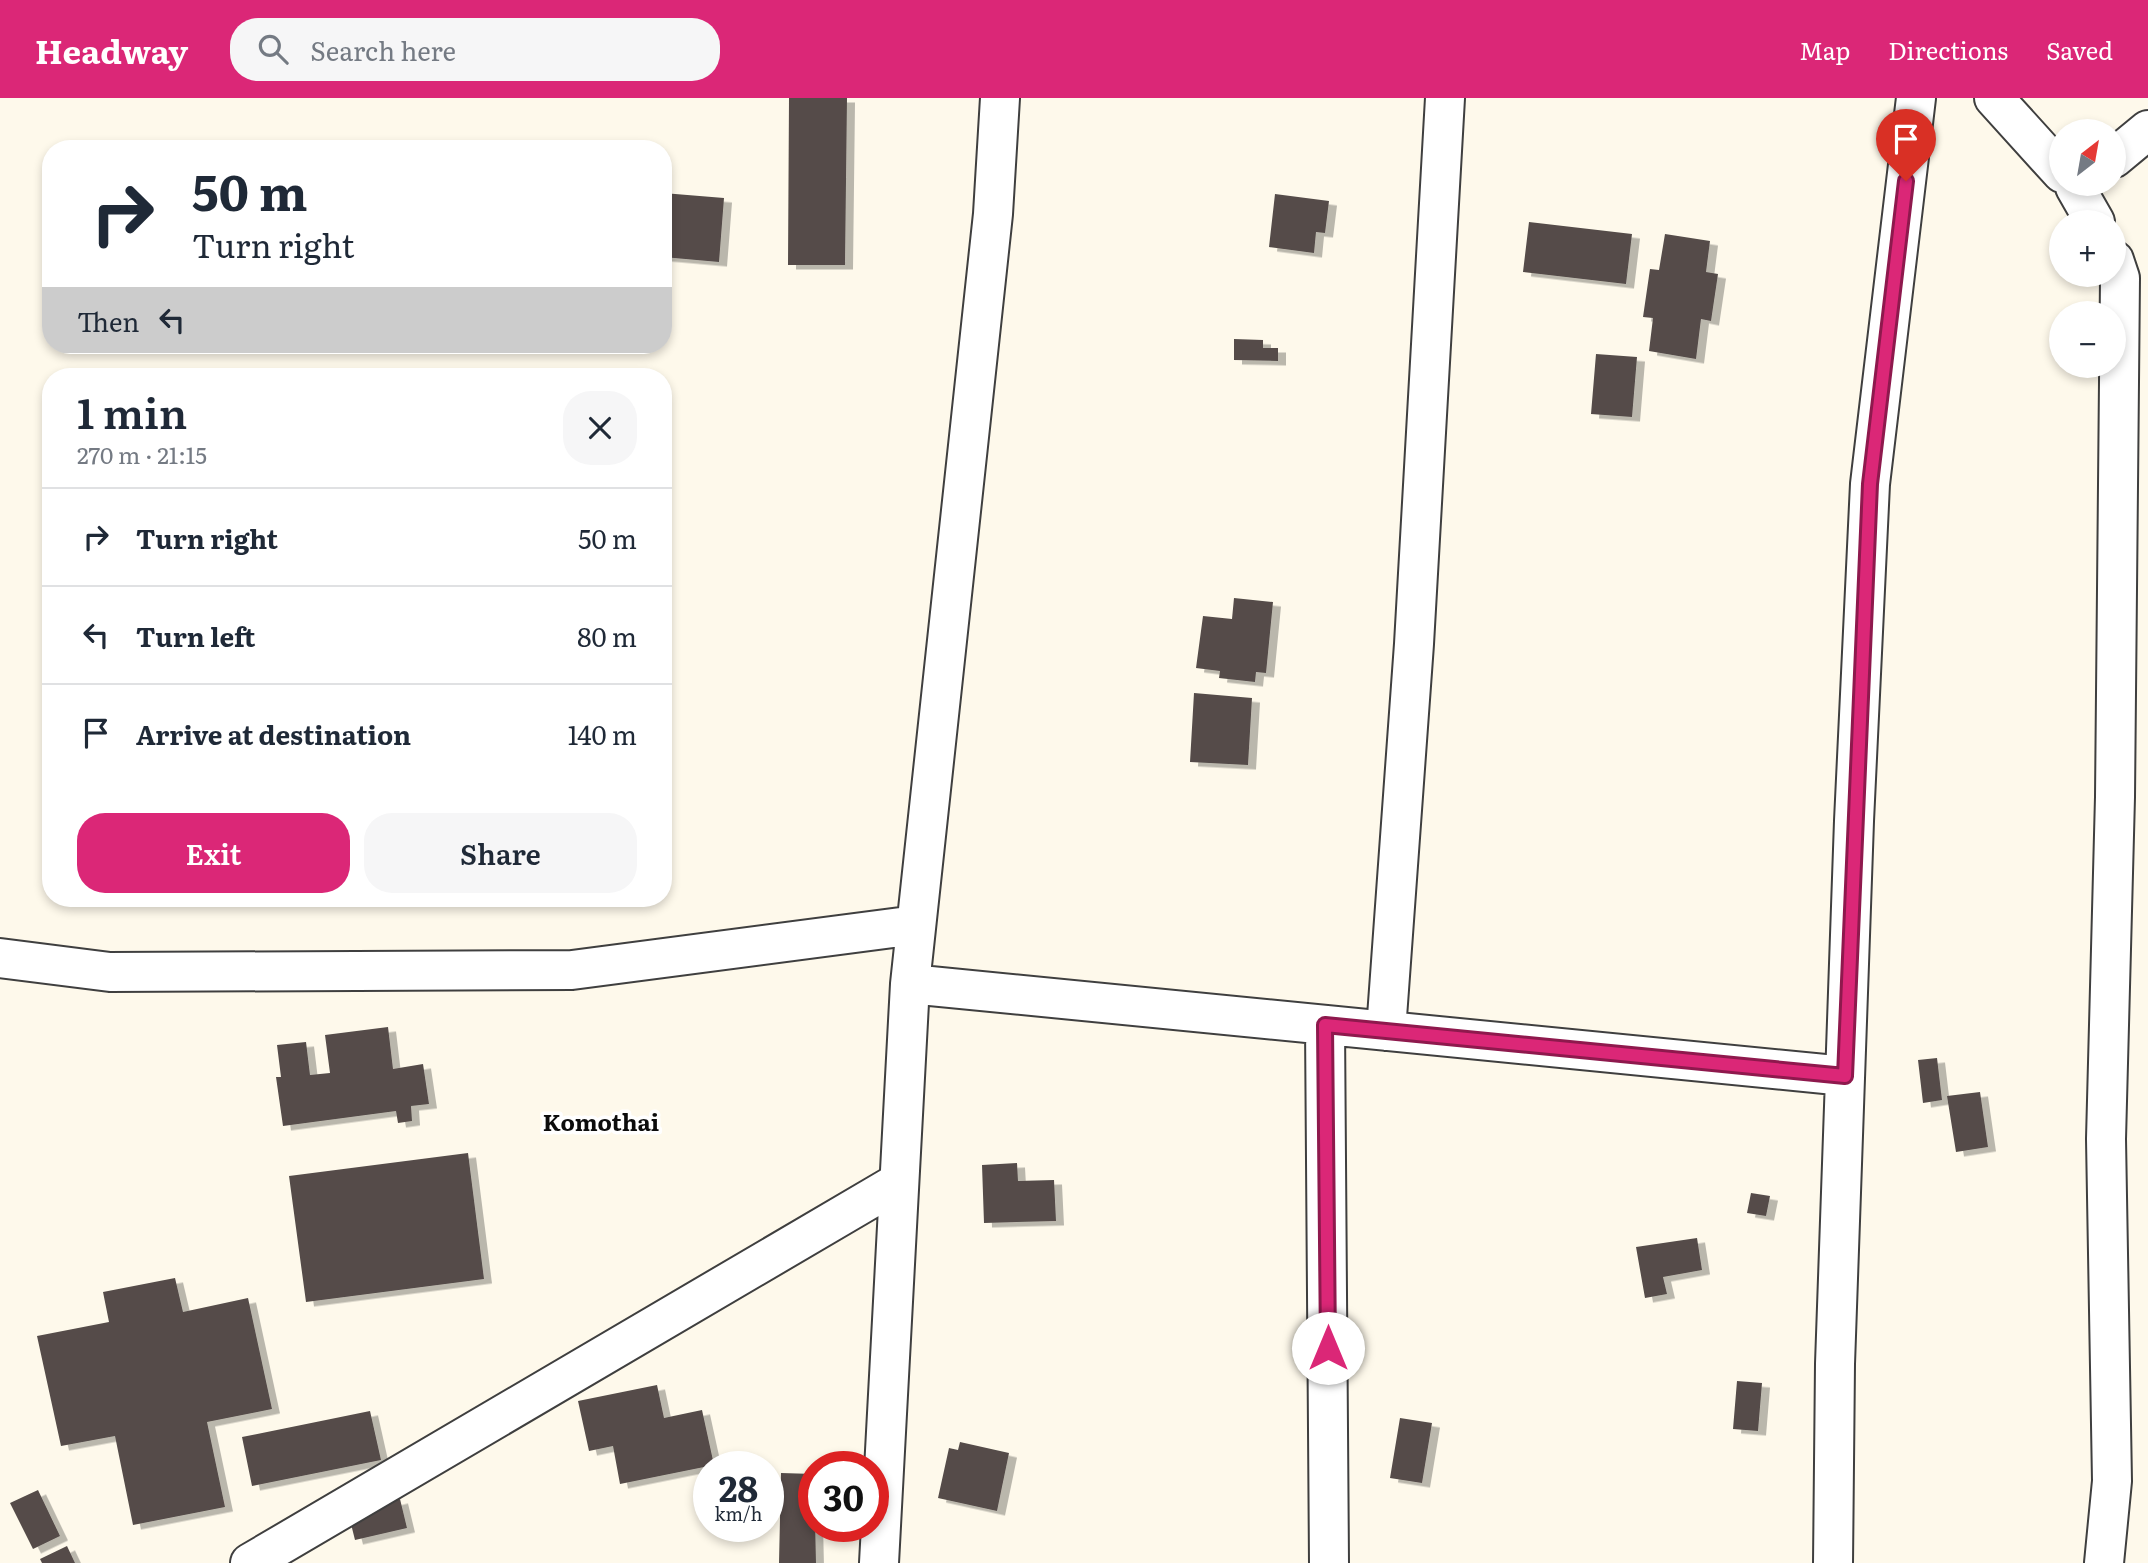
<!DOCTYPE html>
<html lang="en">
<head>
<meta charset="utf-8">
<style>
	:root { --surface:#fff; --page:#f6f6f7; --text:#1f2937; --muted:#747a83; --line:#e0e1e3; --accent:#db2777 }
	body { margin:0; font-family:Literata,serif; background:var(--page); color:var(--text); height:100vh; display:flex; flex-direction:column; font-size:26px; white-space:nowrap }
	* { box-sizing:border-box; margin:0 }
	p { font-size:23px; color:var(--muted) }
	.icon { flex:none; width:38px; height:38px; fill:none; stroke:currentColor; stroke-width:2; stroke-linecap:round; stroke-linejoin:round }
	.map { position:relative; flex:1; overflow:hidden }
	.drawer { position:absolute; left:42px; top:270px; width:630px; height:539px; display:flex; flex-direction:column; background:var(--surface); border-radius:28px; box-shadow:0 4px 10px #0003 }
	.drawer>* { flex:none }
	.banner { position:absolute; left:42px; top:42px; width:630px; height:214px; border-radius:28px; box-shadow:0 4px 10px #0003; background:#fff; color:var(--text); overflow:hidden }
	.needle { width:46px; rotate:31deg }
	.controls { position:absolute; left:2049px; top:21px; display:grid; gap:14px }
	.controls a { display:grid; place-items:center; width:77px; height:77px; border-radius:50%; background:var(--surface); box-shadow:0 4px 10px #0003; font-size:35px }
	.speed { position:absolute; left:693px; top:1353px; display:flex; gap:14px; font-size:35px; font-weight:700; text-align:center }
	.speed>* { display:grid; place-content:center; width:91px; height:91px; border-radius:50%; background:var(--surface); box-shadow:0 4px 10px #0003; line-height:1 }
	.speed small { font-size:18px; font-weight:400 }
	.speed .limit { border:10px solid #d22; background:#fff; color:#111 }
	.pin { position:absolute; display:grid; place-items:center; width:60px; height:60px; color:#fff; margin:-72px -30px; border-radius:50% 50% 50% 0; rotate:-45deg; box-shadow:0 0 7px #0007 }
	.pin .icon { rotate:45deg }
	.me { position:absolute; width:77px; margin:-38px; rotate:0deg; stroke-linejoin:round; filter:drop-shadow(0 0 5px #0008) }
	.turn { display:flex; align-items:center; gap:24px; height:147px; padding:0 35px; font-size:32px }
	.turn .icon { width:91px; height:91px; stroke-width:2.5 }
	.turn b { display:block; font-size:49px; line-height:60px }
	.then { display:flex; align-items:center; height:66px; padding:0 35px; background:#0003; gap:14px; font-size:26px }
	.round { display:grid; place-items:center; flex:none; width:74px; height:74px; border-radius:28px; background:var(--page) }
	.headline { display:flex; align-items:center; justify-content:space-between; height:119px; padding:0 35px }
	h1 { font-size:42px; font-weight:600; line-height:52px }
	.primary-button { display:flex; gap:14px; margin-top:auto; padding:14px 35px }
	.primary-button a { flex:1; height:80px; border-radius:28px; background:var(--accent); color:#fff; font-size:28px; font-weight:600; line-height:80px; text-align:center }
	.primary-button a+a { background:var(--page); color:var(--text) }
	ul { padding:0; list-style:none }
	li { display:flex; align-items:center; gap:21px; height:98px; padding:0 35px; border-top:2px solid var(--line) }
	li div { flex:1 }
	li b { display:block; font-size:26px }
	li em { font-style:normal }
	header { display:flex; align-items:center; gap:42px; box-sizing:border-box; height:98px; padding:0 35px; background:var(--accent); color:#fff }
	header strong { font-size:33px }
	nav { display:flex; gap:38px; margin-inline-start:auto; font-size:24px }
	.search { width:490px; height:63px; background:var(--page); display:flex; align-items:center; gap:18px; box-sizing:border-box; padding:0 24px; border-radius:28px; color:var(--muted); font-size:26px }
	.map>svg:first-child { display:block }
</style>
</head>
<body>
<header>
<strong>Headway</strong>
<div class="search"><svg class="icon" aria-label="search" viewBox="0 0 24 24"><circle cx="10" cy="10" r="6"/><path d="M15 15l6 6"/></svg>Search here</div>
<nav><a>Map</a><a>Directions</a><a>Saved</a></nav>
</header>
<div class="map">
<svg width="2148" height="1465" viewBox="0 0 2148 1465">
	<defs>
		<filter id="shadow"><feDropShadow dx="8" dy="4.5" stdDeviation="0" flood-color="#0004"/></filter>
	</defs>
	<rect width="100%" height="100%" fill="#fef9eb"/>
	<path fill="#544c49" filter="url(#shadow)" d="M789,0H847L845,167H788Z
		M663,95L724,100L719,164L663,159Z
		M1275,96L1329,103L1325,135L1316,134L1314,155L1269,149Z
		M1529,124L1632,136L1626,186L1523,174Z
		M1665,136L1710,143L1706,174L1718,176L1711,223L1701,221L1696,261L1649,253L1653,220L1643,219L1650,171L1659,172Z
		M1234,241L1263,242V250H1278V263L1234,262Z
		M1596,256L1637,259L1632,319L1591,316Z
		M1234,500L1273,504L1266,575L1256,574L1255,584L1219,580L1220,573L1196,570L1203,518L1232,521Z
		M1194,595L1252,600L1248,667L1190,664Z
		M388,929L393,971L423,966L429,1006L411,1008L412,1023L398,1025L396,1013L283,1028L276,979H281L277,947L306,944L310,977L330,975L325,937Z
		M1937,960L1942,1002L1923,1005L1918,962Z
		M1980,994L1988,1049L1956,1054L1947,998Z
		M468,1055L484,1181L306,1204L289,1078Z
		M1017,1065L1018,1083L1054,1082L1056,1123L984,1125L982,1067Z
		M1751,1095L1770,1098L1766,1118L1747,1115Z
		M1697,1140L1702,1172L1663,1179L1667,1196L1645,1200L1636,1149Z
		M175,1180L183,1214L248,1200L272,1311L207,1324L225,1409L133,1427L115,1338L61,1348L37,1238L109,1224L103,1194Z
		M1737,1283L1762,1285L1758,1333L1733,1331Z
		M657,1287L664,1320L702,1312L714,1367L620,1386L613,1348L589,1353L578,1303Z
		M370,1313L381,1362L252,1388L242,1339Z
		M1400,1320L1432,1325L1422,1385L1390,1380Z
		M960,1344L1009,1355L997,1413L938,1400L949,1350L958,1352Z
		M781,1375L814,1376L816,1465H779Z
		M38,1392L60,1438L33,1451L10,1405Z
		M400,1401L407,1430L355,1442L348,1414Z
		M67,1448L75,1465H42L40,1461Z"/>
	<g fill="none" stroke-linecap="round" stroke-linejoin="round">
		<defs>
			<path id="minor" d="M1994,0L2062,75
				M2114,60L2148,32
				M2080,86L2075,89L2095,124
				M0,860L110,874L572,872L916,827
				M910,886L1845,978
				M1325,927L1329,1465
				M1386,933L1414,546L1445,0
				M250,1465L899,1084
				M879,1465L910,886L993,116L1000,0
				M1833,1465L1835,1266L1854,723L1870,386L1916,0
				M2104,1465L2112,1383L2106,1041L2115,699L2120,180L2114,162"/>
		</defs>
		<use href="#minor" stroke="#3f3f3f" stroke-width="42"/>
		<use href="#minor" stroke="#fff" stroke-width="38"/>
	</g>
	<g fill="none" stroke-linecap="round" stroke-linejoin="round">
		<defs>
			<path id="route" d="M1328,1250L1325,927L1845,978L1870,386L1906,83"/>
		</defs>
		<use href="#route" stroke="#8e194d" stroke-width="18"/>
		<use href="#route" stroke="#db2777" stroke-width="12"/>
	</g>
	<g text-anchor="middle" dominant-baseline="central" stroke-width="7" stroke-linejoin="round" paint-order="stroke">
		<g font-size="23" font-weight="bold" fill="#0c0c0c" stroke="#fff">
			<text x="601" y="1023">Komothai</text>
		</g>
	</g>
</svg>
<div class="controls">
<a><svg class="needle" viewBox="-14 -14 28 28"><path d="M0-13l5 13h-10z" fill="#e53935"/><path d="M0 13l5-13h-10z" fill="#747a83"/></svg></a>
<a>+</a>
<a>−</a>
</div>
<div class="speed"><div>28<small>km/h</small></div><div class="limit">30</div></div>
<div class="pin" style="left:1906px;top:83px;background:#d93025"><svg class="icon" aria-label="arrive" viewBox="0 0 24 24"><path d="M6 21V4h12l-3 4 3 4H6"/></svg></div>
<svg class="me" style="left:1328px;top:1250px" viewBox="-20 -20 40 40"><circle r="19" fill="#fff"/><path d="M0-13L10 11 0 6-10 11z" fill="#db2777"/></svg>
<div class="banner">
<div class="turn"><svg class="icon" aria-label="right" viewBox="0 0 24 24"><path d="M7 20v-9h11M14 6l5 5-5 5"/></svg><div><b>50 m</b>Turn right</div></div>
<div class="then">Then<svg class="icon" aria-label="left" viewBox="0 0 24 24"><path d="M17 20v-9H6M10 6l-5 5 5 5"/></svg></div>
</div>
<section class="drawer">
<div class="headline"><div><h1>1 min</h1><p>270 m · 21:15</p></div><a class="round"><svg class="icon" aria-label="close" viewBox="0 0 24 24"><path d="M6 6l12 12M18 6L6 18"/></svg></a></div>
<ul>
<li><svg class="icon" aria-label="right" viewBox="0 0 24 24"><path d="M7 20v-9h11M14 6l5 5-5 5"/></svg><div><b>Turn right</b></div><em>50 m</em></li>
<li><svg class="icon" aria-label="left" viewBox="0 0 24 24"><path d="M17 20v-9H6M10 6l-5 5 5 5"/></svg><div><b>Turn left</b></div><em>80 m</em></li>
<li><svg class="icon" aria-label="arrive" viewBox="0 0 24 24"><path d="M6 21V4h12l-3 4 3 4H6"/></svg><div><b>Arrive at destination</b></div><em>140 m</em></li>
</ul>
<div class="primary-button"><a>Exit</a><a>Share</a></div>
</section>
</div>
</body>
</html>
